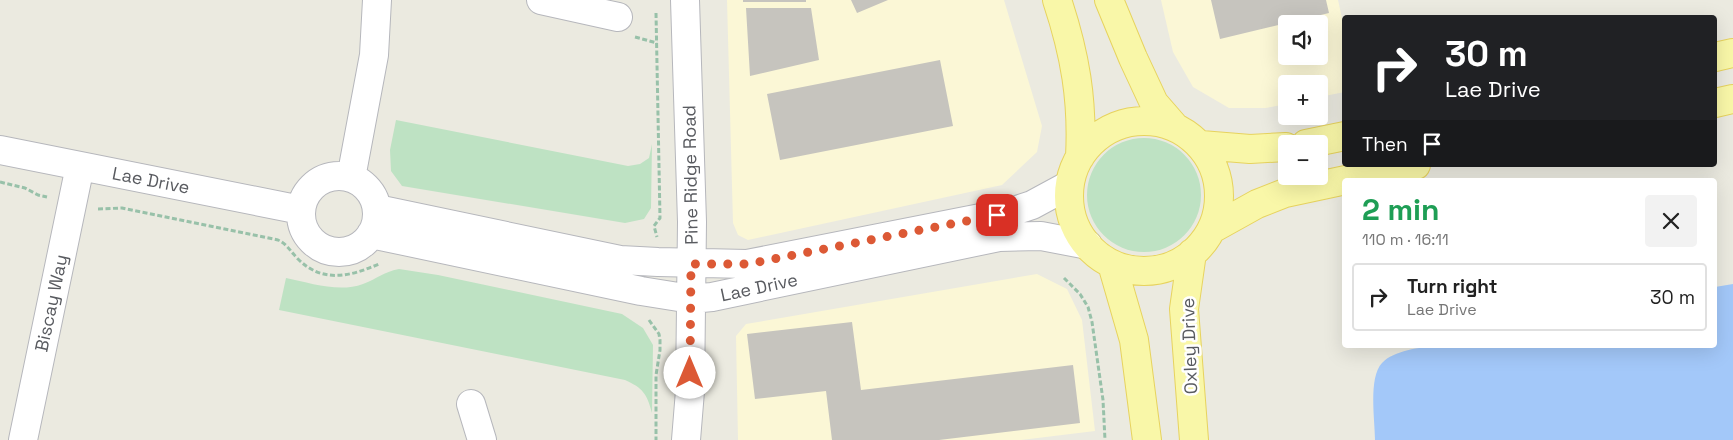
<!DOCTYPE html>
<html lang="en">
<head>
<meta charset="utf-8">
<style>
	:root { --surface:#fff; --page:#f2f2f2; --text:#222; --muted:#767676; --line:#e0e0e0 }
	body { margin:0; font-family:"Space Grotesk",sans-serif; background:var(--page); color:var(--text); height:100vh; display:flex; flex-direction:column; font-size:19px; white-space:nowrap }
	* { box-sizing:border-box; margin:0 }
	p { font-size:16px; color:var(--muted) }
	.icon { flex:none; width:28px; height:28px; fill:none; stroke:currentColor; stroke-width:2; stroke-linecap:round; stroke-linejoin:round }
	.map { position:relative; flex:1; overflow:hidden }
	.side { position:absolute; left:1342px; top:178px; width:375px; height:170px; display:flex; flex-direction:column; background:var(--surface); border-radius:5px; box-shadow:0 5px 20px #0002 }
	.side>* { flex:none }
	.top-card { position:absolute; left:1342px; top:15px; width:375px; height:152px; border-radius:5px; box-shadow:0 5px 20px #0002; background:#202124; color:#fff; overflow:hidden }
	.controls { position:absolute; left:1278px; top:15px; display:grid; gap:10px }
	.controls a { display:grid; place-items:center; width:50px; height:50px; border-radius:5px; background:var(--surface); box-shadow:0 5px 20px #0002; font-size:25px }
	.pin { position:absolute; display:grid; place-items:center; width:42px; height:42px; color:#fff; margin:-21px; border-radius:10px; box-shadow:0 2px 8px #0006 }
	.me { position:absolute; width:55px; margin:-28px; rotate:0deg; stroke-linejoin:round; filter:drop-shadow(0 0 4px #0008) }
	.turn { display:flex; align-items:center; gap:18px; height:105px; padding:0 20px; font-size:22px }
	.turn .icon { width:65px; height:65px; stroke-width:2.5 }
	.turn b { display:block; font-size:35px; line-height:42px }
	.then { display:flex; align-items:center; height:48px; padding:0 20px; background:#0003; gap:10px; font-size:19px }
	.round { display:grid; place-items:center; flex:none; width:52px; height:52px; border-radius:5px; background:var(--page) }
	.overview { display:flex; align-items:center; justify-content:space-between; height:85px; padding:0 20px }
	h1 { font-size:30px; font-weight:600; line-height:38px; color:#1e9e55 }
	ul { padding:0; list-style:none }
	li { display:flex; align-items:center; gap:15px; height:68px; margin:0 10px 8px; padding:0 10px; border:2px solid var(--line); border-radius:5px }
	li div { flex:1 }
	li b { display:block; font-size:19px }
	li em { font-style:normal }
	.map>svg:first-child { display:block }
</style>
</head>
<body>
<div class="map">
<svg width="1733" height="440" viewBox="0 0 1733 440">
	<rect width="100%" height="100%" fill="#ebeae0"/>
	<path fill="#fbf7d6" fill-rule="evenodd" d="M727,0H1004L1042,126L1037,152L1002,185L748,240L738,235L733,223Z
		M1161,0H1338L1345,32V92L1319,97V84H1286V104L1266,108H1229L1193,87L1173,52ZM1286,24H1319V56H1286Z
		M1037,274L1067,289L1082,320L1095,431L1021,440H738L736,336L746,324Z"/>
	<path fill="#bee2c3" d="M396,120L628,166L640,164L649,158L652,144L651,208L644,219L625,223L402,186L391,171L390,150Z
		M1087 195a57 57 0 1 1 114 0a57 57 0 1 1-114 0Z
		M399,269L438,275L622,314L643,328L653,345L652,413C647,394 643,388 625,380L279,310L286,278C311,283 339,293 363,284C377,279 383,272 399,269Z"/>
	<path fill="#a3c8f9" d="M1733,284V440H1375C1375,420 1368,378 1382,363C1394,350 1420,348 1437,345H1715V287Z"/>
	<path fill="#c6c4be" d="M743,0H806V2H743Z
		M851,0H888L857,13Z
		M1211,0H1326L1329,13L1220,39Z
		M746,8H811L819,60L750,76Z
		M940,60L953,126L780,160L767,94Z
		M852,322L861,390L1073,365L1080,423L939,440H832L826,391L755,399L747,334Z"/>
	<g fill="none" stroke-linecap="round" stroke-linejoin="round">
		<defs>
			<path id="minor" d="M541,0L618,17
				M685,0L692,222L690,391L686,440
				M0,150L301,210
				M301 214a38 38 0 1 1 76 0a38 38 0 1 1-76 0Z
				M351,178L374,55L377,0
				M377,209L620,260L658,262L747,264L1011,212L1032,205L1069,185
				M371,234L641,291L691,299L712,297L999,237L1041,236L1088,245
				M471,404L482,440
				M23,440L80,166"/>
			<path id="major" d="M1057,0C1075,54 1083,100 1080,157
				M1109,0L1133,58L1154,103L1174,126
				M1715,57L1733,53
				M1715,103L1733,99
				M1069 196a75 75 0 1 1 150 0a75 75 0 1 1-150 0Z
				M1306,144L1345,136
				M1201,145L1250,149L1286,147
				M1212,229L1257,204L1285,193L1416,165
				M1192,253L1184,309L1194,440
				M1112,264L1134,340L1147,440"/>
		</defs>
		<use href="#minor" stroke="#b6b7bc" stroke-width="30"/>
		<use href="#major" stroke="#e7d35e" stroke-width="30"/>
		<path stroke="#98c1a9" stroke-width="3" stroke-dasharray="5 2.5" stroke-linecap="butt" d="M656,13L660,218L654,226L657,237
			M635,37L657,43
			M0,182L25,188L38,195L47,197
			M98,209L122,208L278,240C287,244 291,252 298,259C323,284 351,276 379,264
			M1064,278L1080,294L1088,307L1092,322L1103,400L1105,440
			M649,320L659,334L660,340V350L656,375V440"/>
		<use href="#minor" stroke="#fff" stroke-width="28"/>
		<use href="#major" stroke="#f9f7a8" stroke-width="28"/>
	</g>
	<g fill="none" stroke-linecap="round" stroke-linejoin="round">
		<path stroke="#dc5935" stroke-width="9" stroke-dasharray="0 16.2" d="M690,373L691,264H748L997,215"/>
	</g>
	<g text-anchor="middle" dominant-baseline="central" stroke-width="5" stroke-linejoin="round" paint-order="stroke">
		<g font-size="18" fill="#595b60" stroke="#fff">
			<text transform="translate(690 175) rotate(-91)">Pine Ridge Road</text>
			<text transform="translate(151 180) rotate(11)">Lae Drive</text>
			<text transform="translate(759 287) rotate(-12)">Lae Drive</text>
			<text transform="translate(51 303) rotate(-78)">Biscay Way</text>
			<text transform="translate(1189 346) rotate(-92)">Oxley Drive</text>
		</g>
	</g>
</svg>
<div class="controls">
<a><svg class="icon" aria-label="sound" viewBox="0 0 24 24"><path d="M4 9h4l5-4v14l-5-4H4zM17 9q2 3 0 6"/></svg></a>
<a>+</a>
<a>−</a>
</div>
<div class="pin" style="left:997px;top:215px;background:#d93025"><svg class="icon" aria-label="arrive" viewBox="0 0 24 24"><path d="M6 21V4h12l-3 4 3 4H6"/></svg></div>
<svg class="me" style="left:690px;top:373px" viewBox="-20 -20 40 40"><circle r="19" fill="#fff"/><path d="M0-13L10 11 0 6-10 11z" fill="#dc5935"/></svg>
<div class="top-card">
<div class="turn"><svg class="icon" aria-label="right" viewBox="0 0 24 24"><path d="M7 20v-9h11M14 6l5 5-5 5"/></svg><div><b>30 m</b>Lae Drive</div></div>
<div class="then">Then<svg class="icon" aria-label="arrive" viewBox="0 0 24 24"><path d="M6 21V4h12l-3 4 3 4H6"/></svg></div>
</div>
<section class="side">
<div class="overview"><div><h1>2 min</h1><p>110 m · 16:11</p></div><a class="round"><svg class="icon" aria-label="close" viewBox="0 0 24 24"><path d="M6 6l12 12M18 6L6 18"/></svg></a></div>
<ul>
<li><svg class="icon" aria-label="right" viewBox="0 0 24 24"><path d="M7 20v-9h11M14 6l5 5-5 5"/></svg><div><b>Turn right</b><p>Lae Drive</p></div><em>30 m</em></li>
</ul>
</section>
</div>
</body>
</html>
